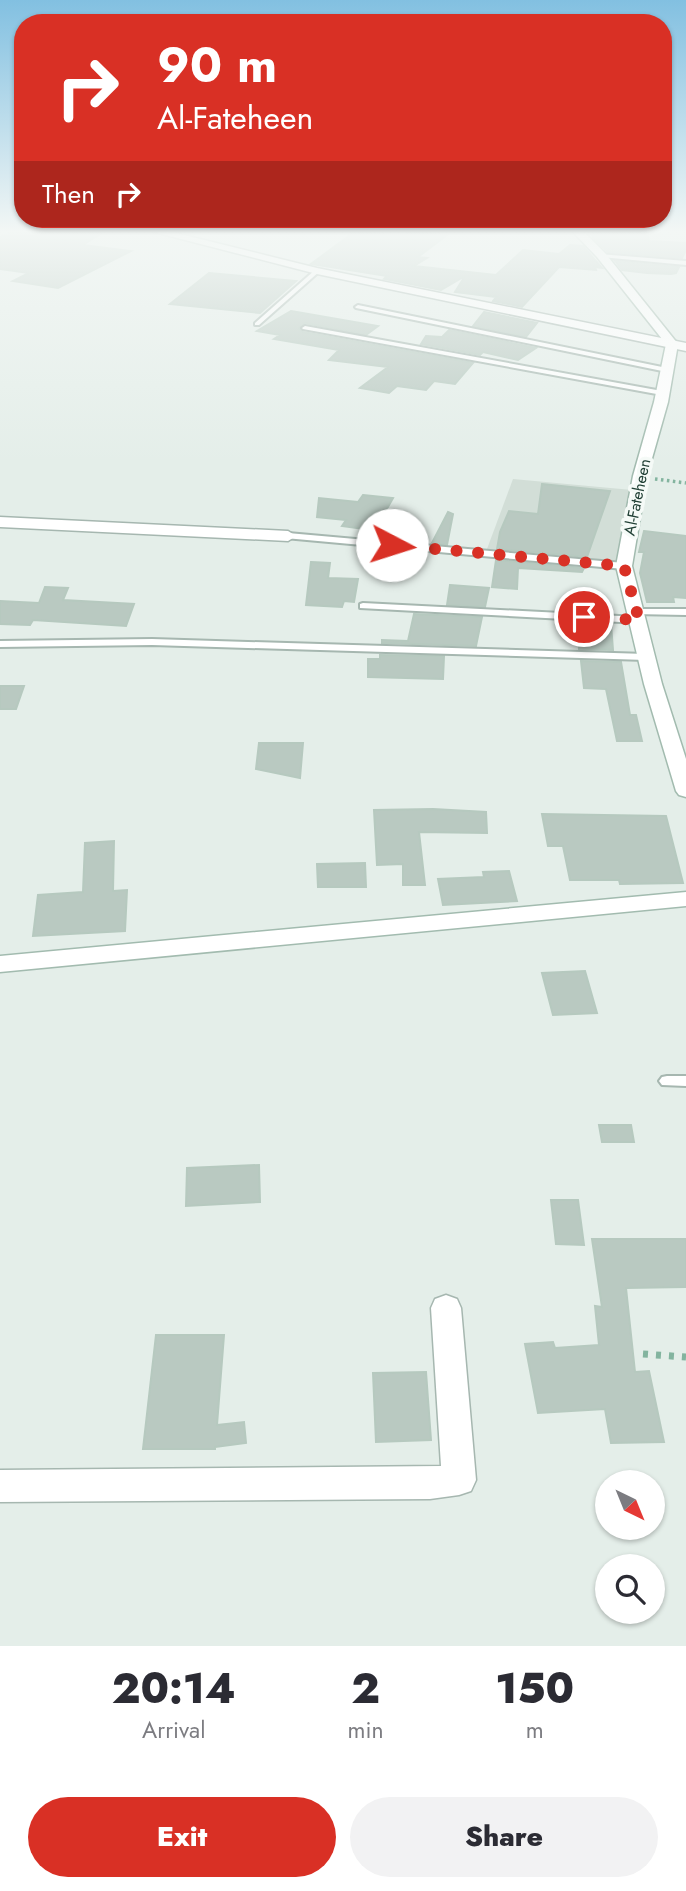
<!DOCTYPE html>
<html lang="en">
<head>
<meta charset="utf-8">
<style>
	:root { --surface:#fff; --page:#f2f2f3; --text:#2b2b33; --muted:#7c7c81; --accent:#d93025 }
	body { margin:0; font-family:Jost,sans-serif; background:var(--page); color:var(--text); height:100vh; display:flex; flex-direction:column; font-size:26px; white-space:nowrap }
	* { box-sizing:border-box; margin:0 }
	p { font-size:23px; color:var(--muted) }
	.icon { flex:none; width:38px; height:38px; fill:none; stroke:currentColor; stroke-width:2; stroke-linecap:round; stroke-linejoin:round }
	.map { position:relative; height:1646px; overflow:hidden }
	.sheet { display:flex; flex-direction:column; background:var(--surface); flex:1 }
	.sheet>* { flex:none }
	.banner { position:absolute; left:14px; top:14px; width:658px; height:214px; border-radius:28px; box-shadow:0 2px 5px #0004; background:#d93025; color:#fff; overflow:hidden }
	.needle { width:46px; rotate:137deg }
	.controls { position:absolute; left:595px; top:1470px; display:grid; gap:14px }
	.controls a { display:grid; place-items:center; width:70px; height:70px; border-radius:50%; background:var(--surface); box-shadow:0 2px 5px #0004; font-size:35px }
	.pin { position:absolute; display:grid; place-items:center; width:60px; height:60px; color:#fff; margin:-30px; border:4px solid #fff; border-radius:50%; box-shadow:0 2px 7px #0007 }
	.me { position:absolute; width:77px; margin:-38px; rotate:95deg; stroke-linejoin:round; filter:drop-shadow(0 0 5px #0008) }
	.turn { display:flex; align-items:center; gap:24px; height:147px; padding:0 28px; font-size:32px }
	.turn .icon { width:91px; height:91px; stroke-width:2.5 }
	.turn b { display:block; font-size:49px; line-height:60px }
	.then { display:flex; align-items:center; height:66px; padding:0 28px; background:#0003; gap:14px; font-size:26px }
	.eta { display:flex; justify-content:space-evenly; align-items:center; height:119px; text-align:center }
	.eta b { font-size:42px; font-weight:800; line-height:49px }
	.action { display:flex; gap:14px; margin-top:auto; padding:14px 28px }
	.action a { flex:1; height:80px; border-radius:42px; background:var(--accent); color:#fff; font-size:28px; font-weight:800; line-height:80px; text-align:center }
	.action a+a { background:var(--page); color:var(--text) }
	.map>svg:first-child { display:block }
</style>
</head>
<body>
<div class="map">
<svg width="686" height="1646" viewBox="0 0 686 1646">
	<rect width="100%" height="100%" fill="#e4eee9"/>
	<path fill="#d2ded7" d="M513,479L632,490L619,561L487,549Z"/>
	<path fill="#b9c9c1" stroke="#b6c9bf" stroke-width="2" d="M11,232H103L83,245L131,251L58,288L13,281L29,273L0,269V237Z
		M354,232L402,236L408,232L447,235L418,257L427,258L414,266L496,275L523,250L559,254L570,245L583,246L602,268L595,267L596,270L559,267L522,307L493,301L496,297L455,292L465,276L441,290L384,279L387,276L311,264Z
		M592,232H647L649,241L686,243V250L682,258L608,252L593,238Z
		M615,261L679,267L676,273L671,274L647,273L622,270Z
		M209,273L296,281L260,313L170,304Z
		M291,311L378,326L366,335L305,323L299,328L303,332L473,363L455,384L434,381L426,390L397,386L389,393L360,388L388,367L329,360L339,350L274,339L280,335L257,331Z
		M484,312L537,323L526,337L473,326Z
		M449,330L536,348L518,360L483,352L480,355L421,344L426,336L442,337Z
		M542,484L610,491L587,557L497,549L500,532L509,511L538,514Z
		M363,495L393,498L380,521H377L371,530L342,526L346,520L317,517L319,498L358,502Z
		M448,512L453,514L447,545L432,543Z
		M644,531L686,536V598L673,597L674,602H647L640,573L644,552H639Z
		M496,560L584,568L582,572L518,568L517,589L492,587Z
		M311,562L330,563L328,578L358,579L354,602L344,601L342,607L306,605Z
		M450,585L489,588L485,607L447,605Z
		M45,587L68,588L63,600L134,604L126,626L33,620L30,625L0,624V601L39,603Z
		M414,614L482,617L476,646L382,643V640L408,641Z
		M592,623L611,624L613,650L579,649L577,629L587,633Z
		M380,655L444,656L443,679L368,677V659H380Z
		M581,661L621,662L630,715H636L642,741H617L606,689L584,688Z
		M0,686H24L16,709H0Z
		M259,743H303L300,778L256,769Z
		M433,809L486,812L487,833L419,832L425,885H403V864L377,865L374,810Z
		M542,814L666,816L683,883L620,884L619,880H570L563,846H548Z
		M114,841L113,891L127,890L125,931L33,936L38,895L83,892L85,843Z
		M365,863L366,887H318L317,864Z
		M509,871L517,901L443,905L438,879L484,877L483,872Z
		M585,971L597,1013L553,1015L542,973Z
		M599,1125H631L634,1142H602Z
		M259,1165L260,1202L186,1206L187,1168Z
		M551,1200H578L584,1245L556,1244Z
		M592,1239H686V1287L626,1288L635,1372L649,1371L664,1442L611,1443L605,1409L538,1413L525,1344L553,1342L555,1348L599,1345L595,1306L602,1307Z
		M156,1335H224L217,1425L244,1422L246,1443L215,1447V1449H143Z
		M426,1372L431,1440L376,1442L373,1373Z"/>
	<g fill="none" stroke-linecap="round" stroke-linejoin="round">
		<defs>
			<path id="lane" d="M599,254L686,261V265L601,257Z
				M315,270L320,271L259,325H255V323Z
				M358,305L667,368L671,370L667,372L356,308L355,307Z
				M305,326L662,391L666,393L662,395L303,329L302,328Z
				M288,533L624,563L629,566L624,569L285,538L283,536Z
				M363,603L639,617L644,620L639,623L360,608V604Z
				M637,609H686V615L633,614V610Z
				M152,639L646,654L651,657L646,660L152,645L0,647V641Z
				M667,1076H686V1086L662,1085L659,1081L662,1077Z"/>
			<path id="street" d="M154,232H172L317,268L686,343V351L317,274Z
				M0,517L288,531L296,536L288,541L0,527Z
				M446,1295L457,1299L461,1308L476,1480L471,1491L459,1495L430,1499L0,1502V1470L441,1466L431,1308L435,1299Z"/>
			<path id="secondary" d="M573,232H584L605,253L678,344L668,402L647,476L632,566L662,684L686,759V797L679,795L676,791L644,684L616,566L633,476L654,402L666,344L597,257Z
				M686,892V906L0,972V956Z"/>
		</defs>
		<use href="#lane" stroke="#a6b7b0" stroke-width="4"/>
		<use href="#street" stroke="#a6b7b0" stroke-width="3"/>
		<use href="#secondary" stroke="#a2bbaf" stroke-width="3"/>
		<path stroke="#83b49f" stroke-width="3.5" stroke-dasharray="2.5 3.5" stroke-linecap="butt" d="M655,479L686,483"/>
		<path stroke="#83b49f" stroke-width="7" stroke-dasharray="5 8" stroke-linecap="butt" d="M643,1354L686,1357"/>
		<use href="#lane" fill="#fff" fill-rule="evenodd"/>
		<use href="#street" fill="#fff" fill-rule="evenodd"/>
		<use href="#secondary" fill="#fff" fill-rule="evenodd"/>
	</g>
	<linearGradient id="sky" x2="0" y2="1"><stop stop-color="#82c0e1"/><stop offset="0.5" stop-color="#f3f7f5"/><stop offset="1" stop-color="#f3f7f5" stop-opacity="0"/></linearGradient>
	<rect width="686" height="463" fill="url(#sky)"/>
	<g fill="none" stroke-linecap="round" stroke-linejoin="round">
		<path stroke="#d93025" stroke-width="12" stroke-dasharray="0 21.6" d="M392,545L624,566L639,620L584,617"/>
	</g>
	<g text-anchor="middle" dominant-baseline="central" stroke-width="7" stroke-linejoin="round" paint-order="stroke">
		<g font-size="16" fill="#224136" stroke="#f5faf7">
			<text transform="translate(637 497) rotate(-78)">Al-Fateheen</text>
		</g>
	</g>
</svg>
<div class="controls">
<a><svg class="needle" viewBox="-14 -14 28 28"><path d="M0-13l5 13h-10z" fill="#e53935"/><path d="M0 13l5-13h-10z" fill="#7c7c81"/></svg></a>
<a><svg class="icon" aria-label="search" viewBox="0 0 24 24"><circle cx="10" cy="10" r="6"/><path d="M15 15l6 6"/></svg></a>
</div>
<div class="pin" style="left:584px;top:617px;background:#d93025"><svg class="icon" aria-label="arrive" viewBox="0 0 24 24"><path d="M6 21V4h12l-3 4 3 4H6"/></svg></div>
<svg class="me" style="left:392px;top:545px" viewBox="-20 -20 40 40"><circle r="19" fill="#fff"/><path d="M0-13L10 11 0 6-10 11z" fill="#d93025"/></svg>
<div class="banner">
<div class="turn"><svg class="icon" aria-label="right" viewBox="0 0 24 24"><path d="M7 20v-9h11M14 6l5 5-5 5"/></svg><div><b>90 m</b>Al-Fateheen</div></div>
<div class="then">Then<svg class="icon" aria-label="right" viewBox="0 0 24 24"><path d="M7 20v-9h11M14 6l5 5-5 5"/></svg></div>
</div>
</div>
<section class="sheet">
<div class="eta">
<div><b>20:14</b><p>Arrival</p></div>
<div><b>2</b><p>min</p></div>
<div><b>150</b><p>m</p></div>
</div>
<div class="action"><a>Exit</a><a>Share</a></div>
</section>
</body>
</html>
